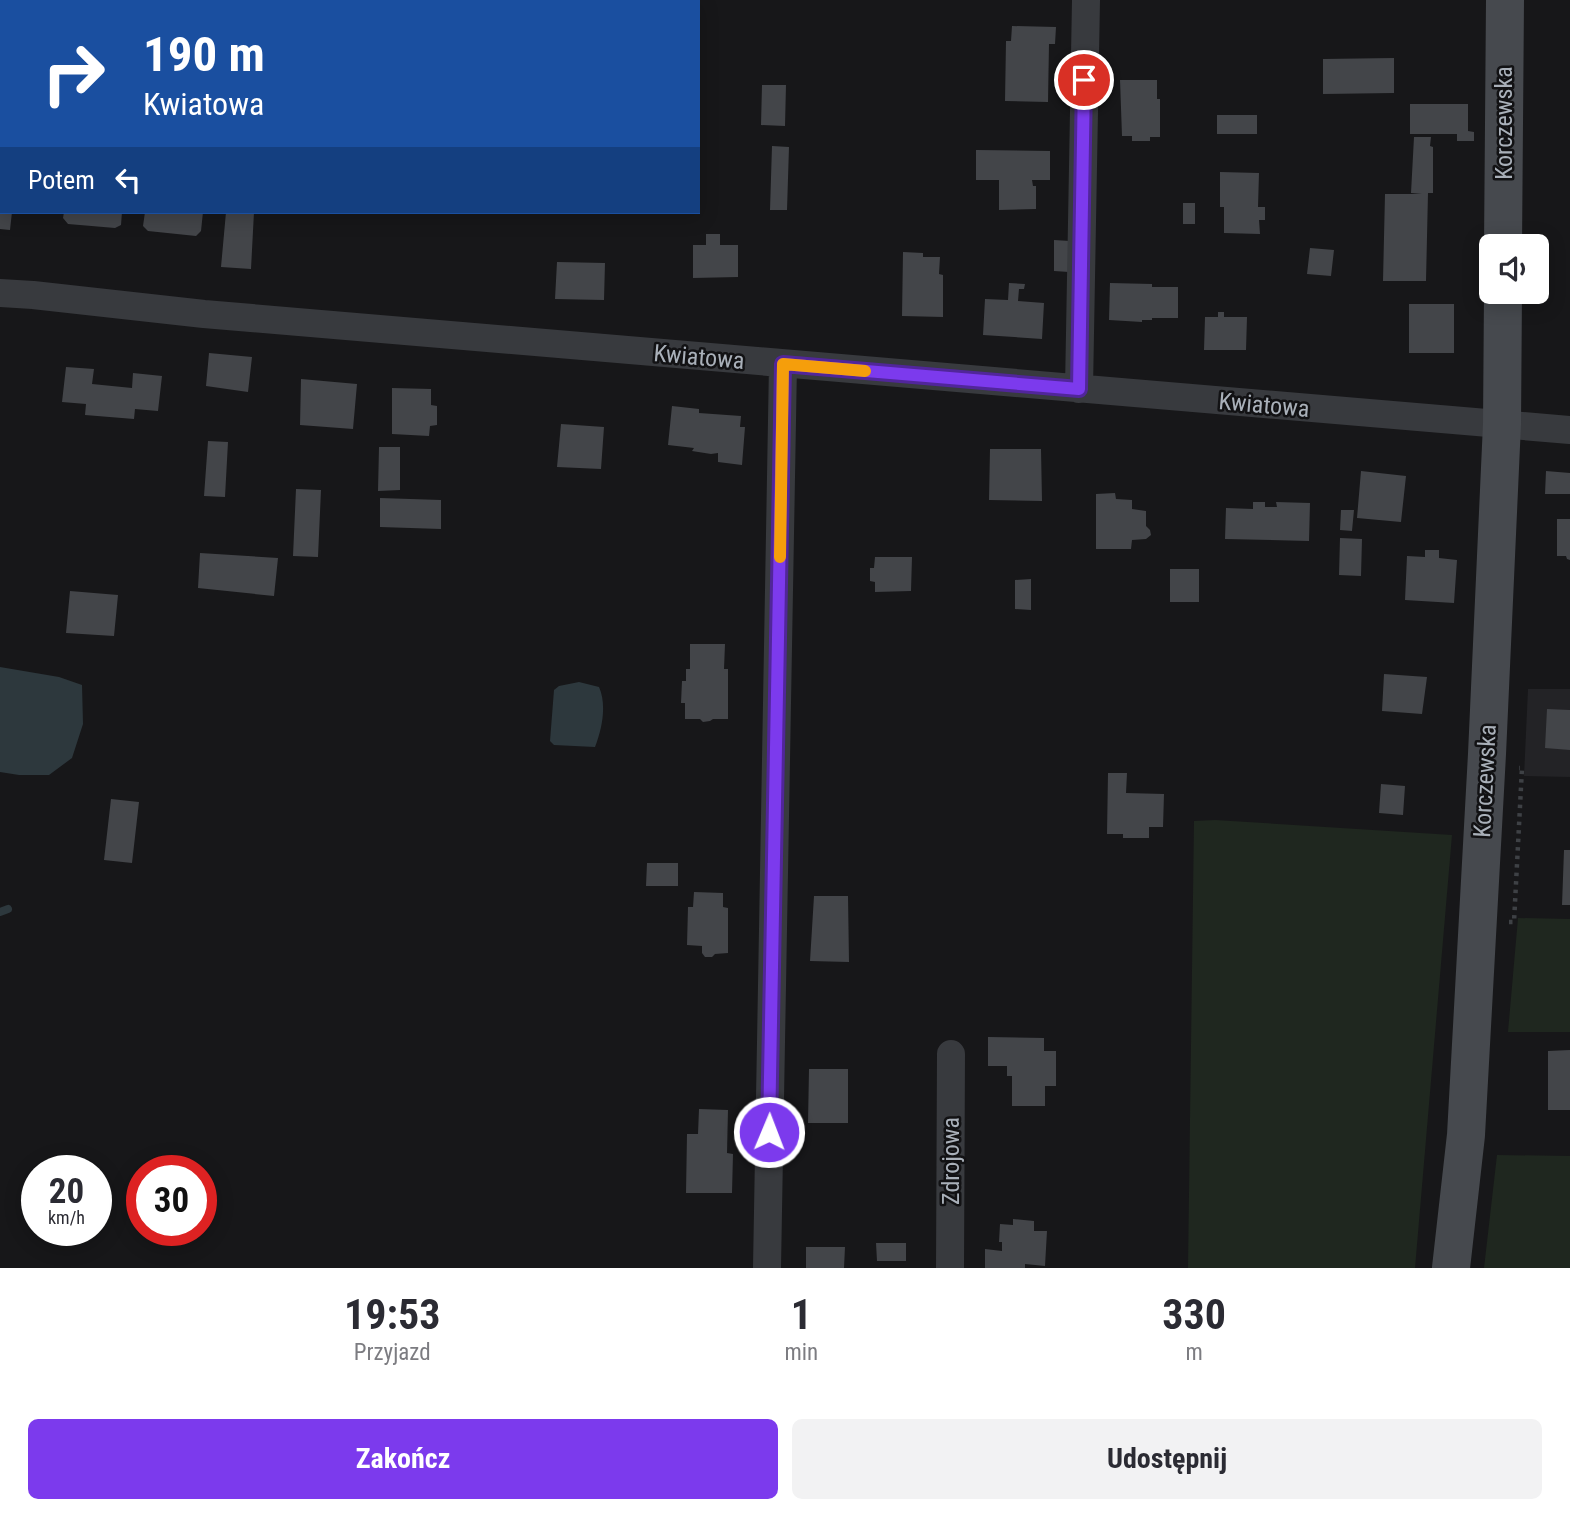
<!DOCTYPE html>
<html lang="pl">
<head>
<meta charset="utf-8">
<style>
	:root { --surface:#fff; --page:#f2f2f3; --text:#2b2b33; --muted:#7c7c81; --accent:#7c3aed }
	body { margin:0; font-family:"Roboto Condensed",sans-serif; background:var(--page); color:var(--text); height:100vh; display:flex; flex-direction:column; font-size:26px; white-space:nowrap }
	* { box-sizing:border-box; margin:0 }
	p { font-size:23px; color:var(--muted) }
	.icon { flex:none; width:38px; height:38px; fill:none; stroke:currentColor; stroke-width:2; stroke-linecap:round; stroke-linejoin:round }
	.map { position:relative; height:1268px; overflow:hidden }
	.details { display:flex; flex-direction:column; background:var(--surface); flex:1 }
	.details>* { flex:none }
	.top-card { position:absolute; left:0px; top:0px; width:700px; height:214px; box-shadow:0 4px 18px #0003; background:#1a4fa0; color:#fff; overflow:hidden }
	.controls { position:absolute; left:1479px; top:234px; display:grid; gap:14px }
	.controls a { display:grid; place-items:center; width:70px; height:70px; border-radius:10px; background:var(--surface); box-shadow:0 4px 18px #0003; font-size:35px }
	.speed { position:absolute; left:21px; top:1155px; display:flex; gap:14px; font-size:35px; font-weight:700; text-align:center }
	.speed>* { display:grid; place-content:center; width:91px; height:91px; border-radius:50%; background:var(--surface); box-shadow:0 4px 18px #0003; line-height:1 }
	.speed small { font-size:18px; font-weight:400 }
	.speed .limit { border:10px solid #d22; background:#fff; color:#111 }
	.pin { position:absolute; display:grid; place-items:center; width:60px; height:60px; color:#fff; margin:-30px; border:4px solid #fff; border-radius:50%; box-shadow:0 2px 7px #0007 }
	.me { position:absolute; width:77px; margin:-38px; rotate:1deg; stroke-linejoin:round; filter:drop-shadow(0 0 5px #0008) }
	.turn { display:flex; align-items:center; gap:24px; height:147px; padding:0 28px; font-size:32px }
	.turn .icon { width:91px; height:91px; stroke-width:2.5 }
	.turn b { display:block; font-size:49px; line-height:60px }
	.then { display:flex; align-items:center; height:66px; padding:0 28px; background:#0003; gap:14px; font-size:26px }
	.eta { display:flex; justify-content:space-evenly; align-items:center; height:119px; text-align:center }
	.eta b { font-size:42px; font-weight:700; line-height:49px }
	.button { display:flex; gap:14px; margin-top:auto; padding:14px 28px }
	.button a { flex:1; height:80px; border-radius:10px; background:var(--accent); color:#fff; font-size:28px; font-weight:700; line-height:80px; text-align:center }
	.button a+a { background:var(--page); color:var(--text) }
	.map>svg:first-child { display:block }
</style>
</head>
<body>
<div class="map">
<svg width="1570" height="1268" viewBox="0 0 1570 1268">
	<rect width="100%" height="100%" fill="#171719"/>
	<path fill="#232326" d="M1528,689H1570V777L1524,776Z"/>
	<path fill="#1f271f" d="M1215,820L1452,835L1415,1268H1188L1194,821Z
		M1518,918L1570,919V1032H1508Z
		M1497,1155L1570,1156V1268H1484Z"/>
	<path fill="#2d383d" d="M0,667L59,677L82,685L83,724L72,758L49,775H19L0,772Z
		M579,682L599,687C607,705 602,729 595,747L554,745L550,741L554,690L559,686Z"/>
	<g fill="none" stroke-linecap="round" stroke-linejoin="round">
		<path stroke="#2d383d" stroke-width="8" d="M0,912L8,909"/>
	</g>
	<path fill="#434549" d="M1012,26L1056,27L1055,44H1049L1048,102L1005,101L1006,41H1011Z
		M1394,58V93L1323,94V59Z
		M1120,80H1157V99H1160V137H1150V141H1132V136H1122Z
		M762,85H786L785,126L761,125Z
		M1410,104H1468V131L1474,132V141H1457V134H1410Z
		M1217,115H1257V134H1217Z
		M1414,137H1431L1430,146L1433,147V193H1428L1426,281H1383L1385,194H1422L1411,193Z
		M772,146L789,147L787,210H770Z
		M976,150L1050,151V180H1032L1033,186H1036V209L999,210V180H976Z
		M1220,172L1259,173L1258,207H1265V220H1259L1260,234L1224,233V207H1220Z
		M1183,203H1195V224H1183Z
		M0,212H12L10,230L0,229Z
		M64,212H122L121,225L115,228L68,224L63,218Z
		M145,212H203L201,231L196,236L148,231L143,226Z
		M226,212H254L251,269L221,267Z
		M706,234H720V245H738V277L693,278V245H706Z
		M1054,240L1070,241L1069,272L1054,271Z
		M1310,248L1334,250L1331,276L1307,274Z
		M903,252L923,253V257H940L939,274L943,275V317L902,316Z
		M557,262L605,263L604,300L555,299Z
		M1009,283L1025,284L1024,289H1019L1018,301L1044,303L1042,339L983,335L985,299L1008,300Z
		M1110,283L1152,284V287H1178V318H1152V320H1142V322L1109,320Z
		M1409,304H1454V353H1409Z
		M1218,312H1224V317H1247L1246,350H1204L1205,317H1218Z
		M209,353L252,357L248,392L206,386Z
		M66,367L94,369L92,384L132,388L133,373L162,376L158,411L135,409L134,419L85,415L86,404L62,402Z
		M301,379L357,384L353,429L300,425Z
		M392,388L431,389V405L437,406V425L430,426L429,436L392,434Z
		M672,406L699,409V413L741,416L740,427H745L742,465L718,462V453L711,454L692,451L694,448L668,445Z
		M561,424L604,427L601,469L557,467Z
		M208,441L228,442L225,497L204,496Z
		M379,447H400V490L378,491Z
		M990,449H1041L1042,501L989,500Z
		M1361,471L1406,476L1401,522L1357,518Z
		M1546,471L1570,473V494H1545Z
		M296,489L321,490L318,557L293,556Z
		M1115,493L1116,499L1132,500V509L1146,511V526L1150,530L1151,535L1146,539L1132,540L1131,549H1096V494Z
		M380,498L441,500V529L380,527Z
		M1253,502H1265V507H1277L1276,502L1310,503L1309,541L1225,539L1226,508L1253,509Z
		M1341,510H1354L1352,531L1340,530Z
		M1557,519H1570V560L1567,559L1566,556H1557Z
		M1340,538L1362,539L1361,576L1339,575Z
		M1425,550H1439V558L1457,560L1454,603L1405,600L1407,556L1425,557Z
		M200,553L278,558L274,596L198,588Z
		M875,557H912L911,591L875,592V582L870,581V568H874Z
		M1170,569H1199V602H1170Z
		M1031,579V610L1015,609V580Z
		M70,591L118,595L114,636L66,633Z
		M690,644H725L724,669H728V719H713L710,721L703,722L700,719H685V703H681L682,681H686V669H690Z
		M1384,674L1427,677L1422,714L1382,711Z
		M1547,709L1570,710V750L1545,748Z
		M1108,773H1127L1126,793L1164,794L1163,827H1149V838H1123V834H1107Z
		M1381,784L1405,786L1403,815L1379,813Z
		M111,799L139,802L132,863L104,860Z
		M1564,850H1570V905H1562Z
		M647,863H678V886H646Z
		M694,892L723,893V907L728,908V953L715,954L712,957H705L702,953V946L687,945L688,907H693Z
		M814,896H848L849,962L810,961Z
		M988,1037L1044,1038V1051H1056V1086H1045V1106H1012V1076H1007V1066H988Z
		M1570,1050V1110H1548V1051Z
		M809,1069H848V1123H808Z
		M699,1109L728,1110L727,1153L733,1154L732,1193H686L687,1134H698Z
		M1013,1219L1034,1221V1231H1047L1045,1266L1025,1264V1268H985V1249L1002,1251V1242H999L1000,1224L1013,1225Z
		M876,1243H906V1261H877Z
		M806,1247H845L844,1268H806Z"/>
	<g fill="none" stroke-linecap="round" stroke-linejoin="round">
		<path stroke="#3e4145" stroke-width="4.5" stroke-dasharray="3.5 5" stroke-linecap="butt" d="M1509,922H1514L1522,768H1519"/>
		<path stroke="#383a3e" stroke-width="28" d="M0,293L33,295L204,314L1570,430
			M1079,389L1086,0
			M767,1268L783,364
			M950,1268L951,1054"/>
		<path stroke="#46494e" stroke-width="38" d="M1503,247L1505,0
			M1451,1268L1466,1135L1487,754L1502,424L1503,292"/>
	</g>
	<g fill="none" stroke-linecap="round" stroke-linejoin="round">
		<defs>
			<path id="route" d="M769,1132L783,364L1079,389L1084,80"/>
		</defs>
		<use href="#route" stroke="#51269a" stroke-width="18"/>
		<use href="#route" stroke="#7c3aed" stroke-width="12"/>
		<path stroke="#f59e0b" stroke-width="12" d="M780,557L783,364L865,371"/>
	</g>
	<g text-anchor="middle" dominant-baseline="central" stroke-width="5" stroke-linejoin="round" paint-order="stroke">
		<g font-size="24" fill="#a9b0b9" stroke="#121214">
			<text transform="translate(1504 123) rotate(-90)">Korczewska</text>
			<text transform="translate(699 357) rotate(5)">Kwiatowa</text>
			<text transform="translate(1264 405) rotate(5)">Kwiatowa</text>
			<text transform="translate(1485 781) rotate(-87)">Korczewska</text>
			<text transform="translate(951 1161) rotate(-90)">Zdrojowa</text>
		</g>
	</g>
</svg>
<div class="controls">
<a><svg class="icon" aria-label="sound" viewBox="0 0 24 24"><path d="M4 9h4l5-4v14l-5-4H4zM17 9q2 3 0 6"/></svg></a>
</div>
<div class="speed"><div>20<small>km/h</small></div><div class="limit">30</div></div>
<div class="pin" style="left:1084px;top:80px;background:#d93025"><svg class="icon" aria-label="arrive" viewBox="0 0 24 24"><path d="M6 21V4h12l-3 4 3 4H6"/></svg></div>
<svg class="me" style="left:769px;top:1132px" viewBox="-20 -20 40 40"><circle r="17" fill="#7c3aed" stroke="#fff" stroke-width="3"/><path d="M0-11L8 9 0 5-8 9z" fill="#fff"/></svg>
<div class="top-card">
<div class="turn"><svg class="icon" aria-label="right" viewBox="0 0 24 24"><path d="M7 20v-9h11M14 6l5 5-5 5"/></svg><div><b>190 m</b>Kwiatowa</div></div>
<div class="then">Potem<svg class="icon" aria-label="left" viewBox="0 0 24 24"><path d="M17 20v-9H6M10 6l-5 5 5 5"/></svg></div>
</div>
</div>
<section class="details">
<div class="eta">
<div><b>19:53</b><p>Przyjazd</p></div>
<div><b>1</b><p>min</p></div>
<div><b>330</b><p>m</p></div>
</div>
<div class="button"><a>Zakończ</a><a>Udostępnij</a></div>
</section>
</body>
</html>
